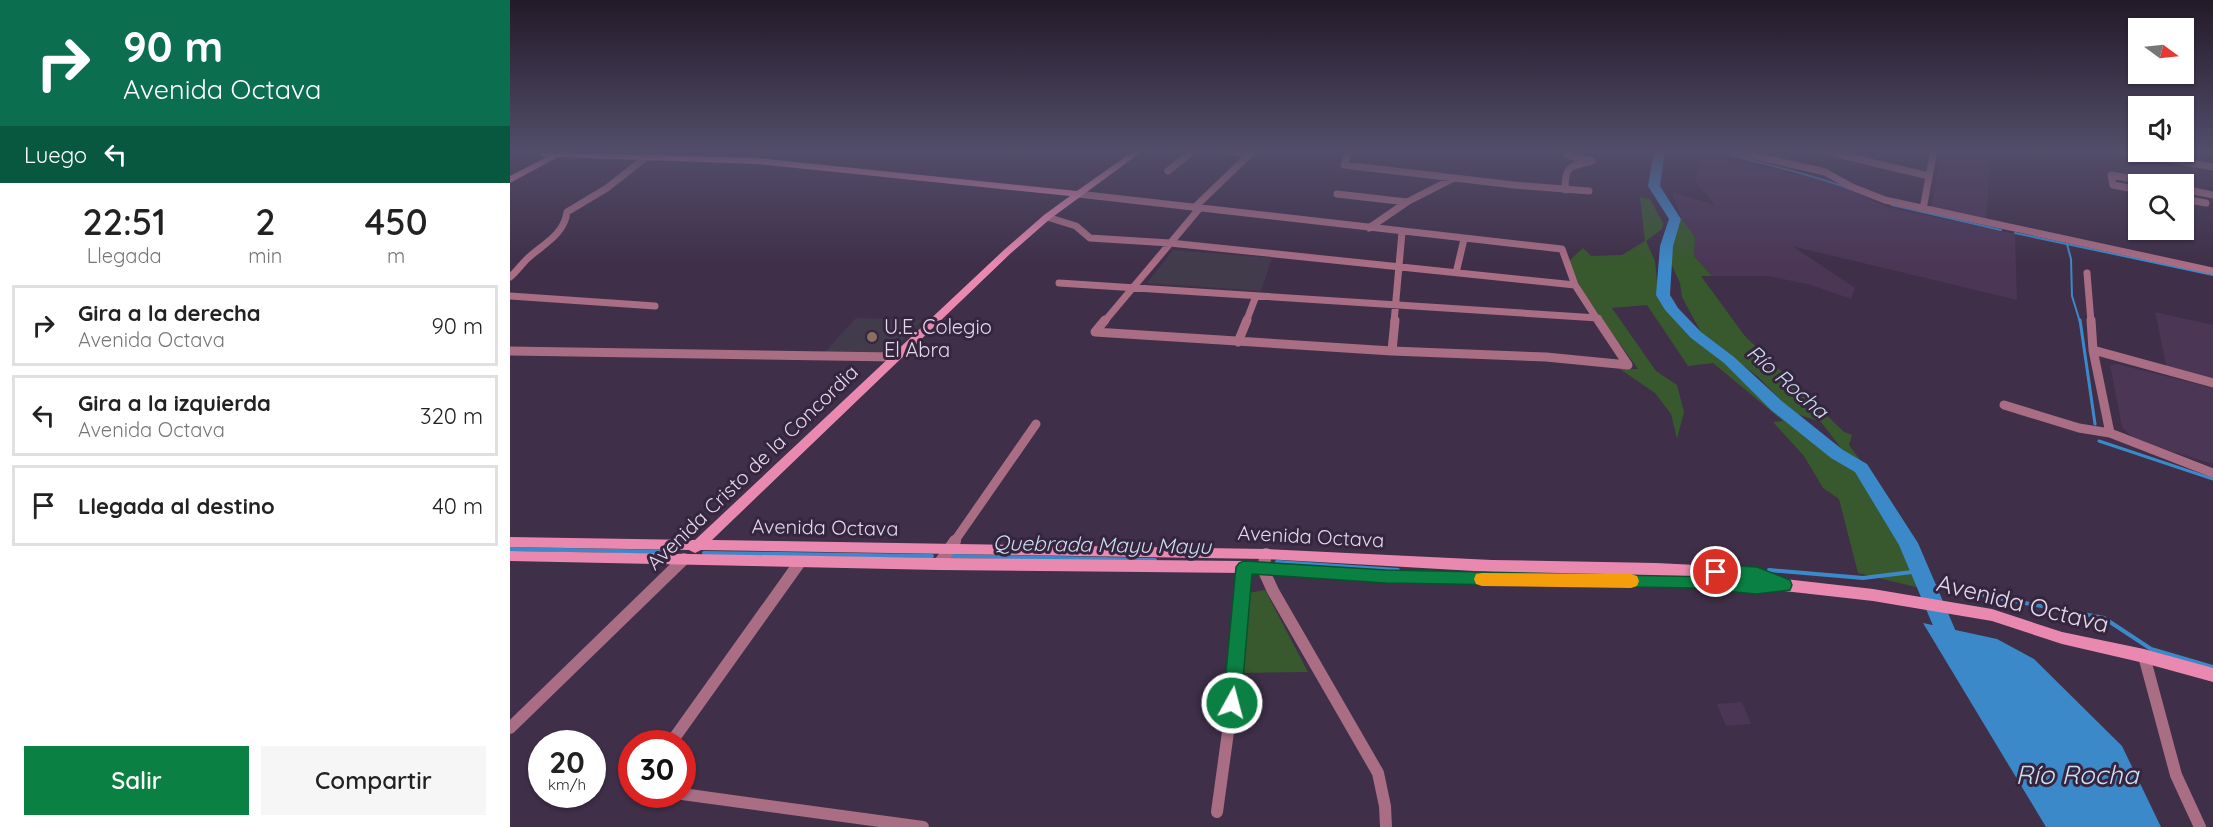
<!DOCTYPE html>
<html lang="es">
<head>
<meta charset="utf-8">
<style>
	:root { --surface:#fff; --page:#f6f6f6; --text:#222; --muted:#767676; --line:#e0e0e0; --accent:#0b8043 }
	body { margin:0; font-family:Quicksand,sans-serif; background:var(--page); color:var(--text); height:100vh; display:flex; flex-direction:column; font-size:22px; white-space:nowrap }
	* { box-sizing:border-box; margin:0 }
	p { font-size:20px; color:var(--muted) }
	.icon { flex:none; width:33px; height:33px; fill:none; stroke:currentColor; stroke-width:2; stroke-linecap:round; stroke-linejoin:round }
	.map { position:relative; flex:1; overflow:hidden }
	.side { display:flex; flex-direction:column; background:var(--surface); width:510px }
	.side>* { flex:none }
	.guide { background:#0b6e4f; color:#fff; overflow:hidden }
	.needle { width:39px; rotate:105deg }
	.controls { position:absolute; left:1618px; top:18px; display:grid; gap:12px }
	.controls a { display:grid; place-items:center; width:66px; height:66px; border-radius:0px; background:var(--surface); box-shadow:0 2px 4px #0004; font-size:30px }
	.speed { position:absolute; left:18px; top:730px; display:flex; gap:12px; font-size:30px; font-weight:700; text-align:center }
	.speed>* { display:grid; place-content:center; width:78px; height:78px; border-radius:50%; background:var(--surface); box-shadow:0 2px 4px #0004; line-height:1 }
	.speed small { font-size:15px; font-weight:400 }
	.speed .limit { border:9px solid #d22; background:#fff; color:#111 }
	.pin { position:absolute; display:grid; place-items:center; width:51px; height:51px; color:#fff; margin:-26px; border:3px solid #fff; border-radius:50%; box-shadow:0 2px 6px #0007 }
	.me { position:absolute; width:66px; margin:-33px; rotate:7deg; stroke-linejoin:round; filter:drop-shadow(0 0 4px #0008) }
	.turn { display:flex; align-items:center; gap:21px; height:126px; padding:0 24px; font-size:27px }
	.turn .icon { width:78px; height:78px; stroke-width:2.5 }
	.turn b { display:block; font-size:42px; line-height:51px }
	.then { display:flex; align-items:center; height:57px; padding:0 24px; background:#0003; gap:12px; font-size:22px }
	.eta { display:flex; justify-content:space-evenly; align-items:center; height:102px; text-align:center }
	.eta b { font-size:36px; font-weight:600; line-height:42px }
	.primary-button { display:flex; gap:12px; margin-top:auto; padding:12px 24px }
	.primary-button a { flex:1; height:69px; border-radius:0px; background:var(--accent); color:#fff; font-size:24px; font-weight:600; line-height:69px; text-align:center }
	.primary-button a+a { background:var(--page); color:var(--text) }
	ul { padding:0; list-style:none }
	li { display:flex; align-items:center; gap:18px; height:81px; margin:0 12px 9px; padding:0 12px; border:3px solid var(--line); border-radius:0px }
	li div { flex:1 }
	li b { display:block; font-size:22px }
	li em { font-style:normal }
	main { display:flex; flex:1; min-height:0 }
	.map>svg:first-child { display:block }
</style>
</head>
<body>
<main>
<section class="side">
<div class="guide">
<div class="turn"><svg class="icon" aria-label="right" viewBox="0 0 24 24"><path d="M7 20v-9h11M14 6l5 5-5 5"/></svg><div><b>90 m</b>Avenida Octava</div></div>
<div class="then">Luego<svg class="icon" aria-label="left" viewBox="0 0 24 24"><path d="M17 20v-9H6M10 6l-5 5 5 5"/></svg></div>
</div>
<div class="eta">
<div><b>22:51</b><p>Llegada</p></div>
<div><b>2</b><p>min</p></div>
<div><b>450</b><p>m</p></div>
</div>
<ul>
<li><svg class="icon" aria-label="right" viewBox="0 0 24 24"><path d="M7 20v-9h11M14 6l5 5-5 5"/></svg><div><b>Gira a la derecha</b><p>Avenida Octava</p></div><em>90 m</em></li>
<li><svg class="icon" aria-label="left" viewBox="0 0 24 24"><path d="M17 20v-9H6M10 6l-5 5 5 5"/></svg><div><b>Gira a la izquierda</b><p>Avenida Octava</p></div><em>320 m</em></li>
<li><svg class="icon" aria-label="arrive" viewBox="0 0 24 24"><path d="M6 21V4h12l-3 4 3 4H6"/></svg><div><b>Llegada al destino</b></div><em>40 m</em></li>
</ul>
<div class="primary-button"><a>Salir</a><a>Compartir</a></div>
</section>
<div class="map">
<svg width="1703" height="827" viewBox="0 0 1703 827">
	<rect width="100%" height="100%" fill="#3f2f48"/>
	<path fill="#4b3656" d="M1432,150H1481L1476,221L1421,208Z
		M1198,156L1319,181L1377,207L1505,234L1507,300L1282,246L1345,288L1341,299L1301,285L1258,276H1202L1184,256L1185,237L1171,218L1162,192L1205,205L1186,183L1188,158Z
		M1645,312L1703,325V380L1657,369Z
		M1607,364L1703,388V464L1632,442L1621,436L1612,427L1600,365Z
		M1232,702L1241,724L1216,726L1207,704Z"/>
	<path fill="#413b4c" d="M663,250L762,258L751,291L637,283Z
		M346,318L413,320L378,354H313Z"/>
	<path fill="#37592d" d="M1130,197L1140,199L1153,223L1152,229L1136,241L1145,261L1148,293L1155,310L1181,336L1214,362L1281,423L1347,471L1391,543L1410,588L1348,573L1329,499L1313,488L1294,456L1263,422L1273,421L1203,363L1178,366L1137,305L1102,308L1146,371L1167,385L1174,412L1167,439L1161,414L1145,393L1110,369H1128L1074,294L1058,262L1073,248L1081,256L1112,255L1135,241Z
		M1171,218L1185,237L1184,256L1202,276H1191L1234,335L1334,432L1342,435L1339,445L1353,464L1334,452L1311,422L1284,413L1247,376L1192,334L1172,297L1170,283L1162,266V236Z
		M755,590L798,672L730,673L738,593Z"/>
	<path fill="#3c89c9" d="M1413,623L1487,639L1524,659L1612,746L1651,827H1536Z"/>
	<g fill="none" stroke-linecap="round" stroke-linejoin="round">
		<path stroke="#3c89c9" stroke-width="2" d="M1204,150C1249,164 1296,172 1340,189
			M1382,205L1491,230
			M1505,233L1703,275
			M1557,244L1561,259L1562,296L1570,322"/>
		<path stroke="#3c89c9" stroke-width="3" d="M1570,320L1585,424
			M1589,441L1703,479"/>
		<path stroke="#3c89c9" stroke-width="4" d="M0,549L161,552
			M194,553L422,556
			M440,556L645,560
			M767,562L888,570
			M1259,570L1353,578L1410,571
			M1125,575H1140
			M1224,579L1241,580
			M1415,584L1594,618L1641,649L1703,667"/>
		<path fill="#3c89c9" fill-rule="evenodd" d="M1144,150H1155L1150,186L1171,219L1163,246L1160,295L1168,308L1191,332L1224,357L1273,402L1333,450L1357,464L1408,543L1453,648L1449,654L1442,657L1435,654L1389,545L1345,472L1321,458L1261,410L1214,363L1181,338L1155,310L1146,295L1150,246L1159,219L1138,186Z"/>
		<path stroke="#a96d84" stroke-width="7" d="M711,150L740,154
			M840,150L834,165L1004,185L1079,191
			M1220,150L1315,172L1342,187L1375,200L1703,271
			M1310,150L1419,176
			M1607,150L1703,167
			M658,171L684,150
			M1674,189L1703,195
			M1055,190C1055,165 1059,167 1082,161L1057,155L1058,151L1062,150
			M1629,190L1603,185L1601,175L1651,184
			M568,194L1052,249L1065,285L1089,322
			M827,194L897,202
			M1674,199L1696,203
			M684,208L744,150
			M1413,209L1424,150
			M537,217L566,226L580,238L660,243L1065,285
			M859,228L897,202L944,178
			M946,273L954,239
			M1577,273L1581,322
			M0,277C6,272 11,265 17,259C33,244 54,235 57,212L97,188L135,158
			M549,283L1088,318
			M0,296L145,306
			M594,322L689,209
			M736,322L746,296
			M884,322L892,232"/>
		<path stroke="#a96d84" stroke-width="9" d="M1581,320L1583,350L1600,433
			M585,332L882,351L1036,357L1118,365L1088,320
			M585,332L595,320
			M728,342L737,320
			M1583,350L1703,383
			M0,351L385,357
			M882,351L885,320
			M1494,405L1569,428L1600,433L1703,473
			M444,542L526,424"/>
		<path stroke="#a96d84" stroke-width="12" d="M756,554L753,569L763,591L868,773L875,806L876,827
			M429,564L445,541
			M1634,656L1666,775L1690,827
			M0,728L174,559
			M160,744L290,562
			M172,794L413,827
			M707,812L725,681L734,567"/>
		<path fill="#e989b0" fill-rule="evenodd" d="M625,150H634L540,219L501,253L202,540L756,549L982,560L1146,563L1247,568L1275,579L1363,589L1482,609L1552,632L1634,649L1703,668V682L1634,663L1552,644L1482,621L1363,601L1274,591L1247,593L1185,588L876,582L734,573L429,570L0,561V551L429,558L734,561L876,570L1174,576L982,572L756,559L191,550L185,553L179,550L0,547V537L185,540L495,249L534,215L560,196L247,164L48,157L0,183V176L37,157L30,156V152L247,158L567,191ZM1196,577L1246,580L1249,581H1247Z"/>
	</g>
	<linearGradient id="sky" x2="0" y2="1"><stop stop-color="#231a28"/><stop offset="0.57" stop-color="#524d6a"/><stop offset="1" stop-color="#524d6a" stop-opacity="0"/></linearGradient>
	<rect width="1703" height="265" fill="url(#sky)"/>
	<path fill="#0b8043" stroke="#07532c" stroke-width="1.5" d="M734,561L876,570L1201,577L1198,572L1201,567L1206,565L1247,567L1280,580L1282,585L1280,590L1246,594L1185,588L876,583L742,574L731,703L728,709L722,711L715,709L713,703L726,567L729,563Z"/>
	<path fill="#f59e0b" d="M972,573L1121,574L1127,576L1129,581L1127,586L1121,588L972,586L966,584L964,579L966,574Z"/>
	<circle fill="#8d6e63" stroke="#35253e" stroke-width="2" cx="362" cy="337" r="6"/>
	<g text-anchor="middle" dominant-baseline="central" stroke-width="6" stroke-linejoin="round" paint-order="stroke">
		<g font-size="20" fill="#e3d9e9" stroke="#35253e" text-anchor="start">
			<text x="374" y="326">U.E. Colegio<tspan x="374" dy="23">El Abra</tspan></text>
		</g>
		<g font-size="20" fill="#e3d9e9" stroke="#35253e">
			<text transform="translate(242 467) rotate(-44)">Avenida Cristo de la Concordia</text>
			<text transform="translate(315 527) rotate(1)">Avenida Octava</text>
			<text transform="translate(801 536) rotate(3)">Avenida Octava</text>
		</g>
		<g font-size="21" font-style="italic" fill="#ccdff0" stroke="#35253e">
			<text transform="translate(1278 381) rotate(41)">Río Rocha</text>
			<text transform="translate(592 544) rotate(1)">Quebrada Mayu Mayu</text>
		</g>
		<g font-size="24" fill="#e3d9e9" stroke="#35253e">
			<text transform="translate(1513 603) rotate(14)">Avenida Octava</text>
		</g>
		<g font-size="26" font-style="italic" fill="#ccdff0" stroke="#35253e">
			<text x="1567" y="774">Río Rocha</text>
		</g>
	</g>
</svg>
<div class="controls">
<a><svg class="needle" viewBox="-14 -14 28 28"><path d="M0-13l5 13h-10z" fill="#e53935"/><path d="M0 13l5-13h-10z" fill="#767676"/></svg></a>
<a><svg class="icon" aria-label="sound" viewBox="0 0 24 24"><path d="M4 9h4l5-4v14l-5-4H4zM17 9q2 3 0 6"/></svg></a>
<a><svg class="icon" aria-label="search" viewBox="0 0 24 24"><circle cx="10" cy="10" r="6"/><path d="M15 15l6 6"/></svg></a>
</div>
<div class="speed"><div>20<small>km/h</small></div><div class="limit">30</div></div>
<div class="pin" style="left:1206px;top:572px;background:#d93025"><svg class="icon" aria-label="arrive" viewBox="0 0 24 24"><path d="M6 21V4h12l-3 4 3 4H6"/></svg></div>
<svg class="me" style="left:722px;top:703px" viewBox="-20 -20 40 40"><circle r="17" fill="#0b8043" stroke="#fff" stroke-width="3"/><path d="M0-11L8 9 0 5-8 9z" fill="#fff"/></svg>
</div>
</main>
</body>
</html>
